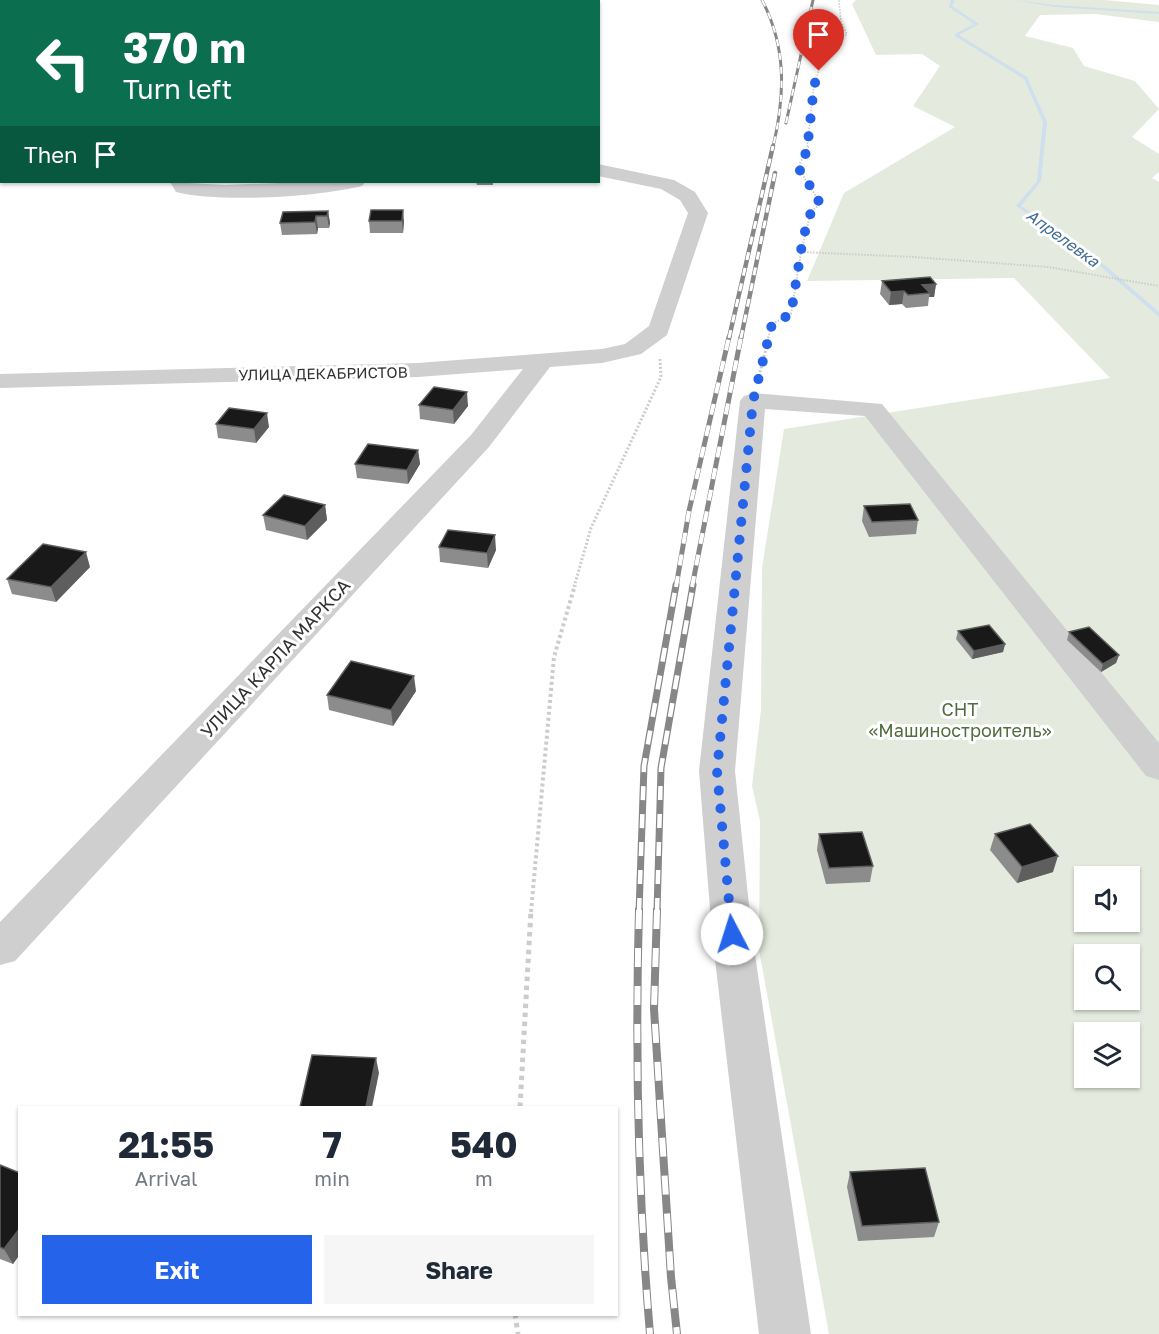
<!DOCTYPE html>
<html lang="en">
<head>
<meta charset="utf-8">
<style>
	:root { --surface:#fff; --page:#f6f6f7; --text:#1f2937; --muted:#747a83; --accent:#2563eb }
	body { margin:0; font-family:"Golos Text",sans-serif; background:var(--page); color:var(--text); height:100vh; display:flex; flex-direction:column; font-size:22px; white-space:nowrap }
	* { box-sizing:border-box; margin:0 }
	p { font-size:20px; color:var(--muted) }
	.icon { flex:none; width:33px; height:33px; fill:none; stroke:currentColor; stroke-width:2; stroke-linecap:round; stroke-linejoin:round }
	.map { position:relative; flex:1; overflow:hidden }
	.sheet { position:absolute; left:18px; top:1106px; width:600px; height:210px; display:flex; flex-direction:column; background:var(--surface); border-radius:0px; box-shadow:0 2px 4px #0004 }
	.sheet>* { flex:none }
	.hud { position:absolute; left:0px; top:0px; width:600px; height:183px; box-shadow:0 2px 4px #0004; background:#0b6e4f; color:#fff; overflow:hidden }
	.tools { position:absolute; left:1074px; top:866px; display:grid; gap:12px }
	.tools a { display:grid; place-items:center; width:66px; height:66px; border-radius:0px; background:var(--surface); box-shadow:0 2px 4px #0004; font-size:30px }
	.pin { position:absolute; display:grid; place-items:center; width:51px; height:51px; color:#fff; margin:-62px -26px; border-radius:50% 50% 50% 0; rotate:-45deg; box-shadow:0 0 6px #0007 }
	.pin .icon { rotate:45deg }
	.me { position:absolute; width:66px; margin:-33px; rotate:355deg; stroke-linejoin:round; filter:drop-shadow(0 0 4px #0008) }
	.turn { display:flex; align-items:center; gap:21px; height:126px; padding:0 24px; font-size:27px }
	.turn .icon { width:78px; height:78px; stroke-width:2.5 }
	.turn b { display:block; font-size:42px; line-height:51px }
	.then { display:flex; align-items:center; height:57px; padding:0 24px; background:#0003; gap:12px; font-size:22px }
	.eta { display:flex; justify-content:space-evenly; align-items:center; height:102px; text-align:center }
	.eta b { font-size:36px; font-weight:700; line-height:42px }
	.action { display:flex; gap:12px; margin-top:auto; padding:12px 24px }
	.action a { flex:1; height:69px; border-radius:0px; background:var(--accent); color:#fff; font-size:24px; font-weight:700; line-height:69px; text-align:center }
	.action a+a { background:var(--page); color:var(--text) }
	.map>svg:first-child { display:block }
</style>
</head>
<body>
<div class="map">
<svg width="1159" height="1334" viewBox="0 0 1159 1334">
	<rect width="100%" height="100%" fill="#fff"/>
	<path fill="#e4ebde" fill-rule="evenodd" d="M856,0H1104L1159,5V22L1096,14L1040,15L1025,36L1073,48L1084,66L1135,81L1159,109L1132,137L1159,154V172L1152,178L1159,182V1334H829L759,950L760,821L752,786L761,710L762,568L784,429L1110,378L1014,278L807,281L844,193L955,127L913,106L940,66L922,54L876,55L852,4ZM1084,876H1130V921H1084ZM1084,954H1130V999H1084ZM1084,1032H1130V1077H1084Z"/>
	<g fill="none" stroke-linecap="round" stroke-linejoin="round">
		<path fill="#cedfed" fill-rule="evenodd" d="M951,0H955L952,6L979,24L959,35L1027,77L1047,122L1041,181L1021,206L1083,246L1159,312V317L1079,248L1016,206L1037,181L1043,122L1024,79L955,36V34L974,24L949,7Z
			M1013,0L1055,5L1159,12V14L1055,7Z"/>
		<path stroke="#ccc" stroke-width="1.5" stroke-dasharray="1.5 1.5" stroke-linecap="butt" d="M807,147L814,86L823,56L847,34L841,22L839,0"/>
		<path stroke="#ccc" stroke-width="2" stroke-dasharray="1.5 1.5" stroke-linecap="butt" d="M801,252L811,212L820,204C816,193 798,173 800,164C802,157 807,153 808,146
			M768,338L772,324L791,314L801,252L914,257L1048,267L1159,286"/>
		<path stroke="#ccc" stroke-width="3" stroke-dasharray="2 2" stroke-linecap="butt" d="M758,380L769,337
			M574,587L591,528L661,377L660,359"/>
		<path stroke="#ccc" stroke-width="4" stroke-dasharray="3 3" stroke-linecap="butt" d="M531,912L554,657L575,585"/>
		<path stroke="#ccc" stroke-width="5" stroke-dasharray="4.5 4.5" stroke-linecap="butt" d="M520,1107L531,910
			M515,1314L518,1334"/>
		<path fill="#cfcfcf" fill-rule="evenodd" d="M224,0H250L251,2H225Z
			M549,0H563L548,2Z
			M0,33H2V41H0Z
			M0,109H2V119H0Z
			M598,164L674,180L695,192L708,213L667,335L641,354L602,363L550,367L489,447L15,961L0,965V922L471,435L523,369L418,377L0,388V374L418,363L602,349L625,344L649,326L688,213L680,200L661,189L598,176Z
			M170,182L225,185L306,182H365L362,186C318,197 220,203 176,192Z
			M753,393L882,404L1159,743V780L1146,776L865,416L765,409L735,771L752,934L811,1334H759L712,934L699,771L740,401L744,396Z"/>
		<defs>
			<path id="rail-far4" d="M762,0C787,48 785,96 773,147
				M786,123L813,0"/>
			<path id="rail-far3" d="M729,338L773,146
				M741,338L775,173"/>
			<path id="rail-far2" d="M676,587L689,511L729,337
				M692,587L741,337"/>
			<path id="rail-far1" d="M639,912L644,766L676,585
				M657,912L661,768L693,585"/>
			<path id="rail" d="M639,910C635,1051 638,1194 650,1334
				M657,910L654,1009L671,1277L677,1334"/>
		</defs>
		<use href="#rail-far4" stroke="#878787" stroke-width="3"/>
		<use href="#rail-far3" stroke="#878787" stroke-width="4.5"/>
		<use href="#rail-far2" stroke="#878787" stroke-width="5"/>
		<use href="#rail-far1" stroke="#878787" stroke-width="7"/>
		<use href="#rail" stroke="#878787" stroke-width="8"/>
		<use href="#rail-far4" stroke="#fff" stroke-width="2" stroke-dasharray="7" stroke-linecap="butt"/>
		<use href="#rail-far3" stroke="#fff" stroke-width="3" stroke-dasharray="8" stroke-linecap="butt"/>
		<use href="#rail-far2" stroke="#fff" stroke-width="4" stroke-dasharray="11" stroke-linecap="butt"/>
		<use href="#rail-far1" stroke="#fff" stroke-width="4.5" stroke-dasharray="14" stroke-linecap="butt"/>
		<use href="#rail" stroke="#fff" stroke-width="6" stroke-dasharray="19" stroke-linecap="butt"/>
	</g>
	<path fill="#8c8c8c" d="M131,0H164L161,2H131Z
		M387,0H426V2H387Z
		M476,182H493V185H477Z
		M371,210L404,221L403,233H370L369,221Z
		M328,211L330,223L329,228H318L317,234L282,235L280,223Z
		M882,281L936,284L934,297H929L928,306L906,308L902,304L889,305L880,294Z
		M419,405L468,406L454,424L420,419Z
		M216,424L269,427L256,443L218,438Z
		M418,450L420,464L408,484L357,478L355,464Z
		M325,505L327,520L307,540L266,530L263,515Z
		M864,506L918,520L916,534L869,537L862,521Z
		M439,547L496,550L488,568L440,562Z
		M90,567L56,602L12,594L7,579Z
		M958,631L1005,644L1003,652L972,659L956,639Z
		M1069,632L1119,655L1116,663L1101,672L1067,640Z
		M416,691L393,726L329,710L327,695Z
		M819,834L873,866L870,882L826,884L817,850Z
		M995,834L1053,872L1017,883L990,850Z
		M0,1165L20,1173V1254L13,1264L0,1259Z
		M850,1172L939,1222L934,1237L858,1241L847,1187Z"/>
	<path fill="#5e5e5e" d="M153,0H164L161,2H152Z
		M412,0H426V2H410Z
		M403,210L404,221L403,233L402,221Z
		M328,211L330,223L329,228L327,216Z
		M316,216L318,228L317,234L315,222Z
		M936,284L934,297H929L930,293L922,285Z
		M904,291L902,304L889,305L891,292Z
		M467,392L468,406L454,424L453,410Z
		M267,413L269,427L256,443L254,429Z
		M418,450L420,464L408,484L407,470Z
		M325,505L327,520L307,540L305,526Z
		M495,535L496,550L488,568L487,553Z
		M86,552L90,567L56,602L51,587Z
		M1005,644L1003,652L972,659L974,651Z
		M1119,655L1116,663L1101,672L1103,664Z
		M414,676L416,691L393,726L391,710Z
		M1058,856L1053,872L1017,883L1022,867Z
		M376,1058L379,1073L372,1107H366Z
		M20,1228V1254L13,1264L4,1249Z"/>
	<path fill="#191919" stroke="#5e5e5e" stroke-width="1.5" d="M371,210H403L402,221H369Z
		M328,211L327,216H316L315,222L280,223L283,212Z
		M930,277L936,284L922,285L930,293L908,295L904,291L891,292L882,281Z
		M434,387L467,392L453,410L419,405Z
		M229,408L267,413L254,429L216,424Z
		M368,444L418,450L407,470L355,464Z
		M284,495L325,505L305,526L263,515Z
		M910,504L918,520L872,522L864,506Z
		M448,530L495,535L487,553L439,547Z
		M43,544L86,552L51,587L7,579Z
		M989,625L1005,644L974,651L958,631Z
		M1089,627L1119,655L1103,664L1069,632Z
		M351,661L414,676L391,710L327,695Z
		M1030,824L1058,856L1022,867L995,834Z
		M862,832L873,866L829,868L819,834Z
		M312,1055L376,1058L366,1107H300Z
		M0,1165L20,1173V1228L4,1249L0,1247Z
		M925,1168L939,1222L862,1226L850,1172Z"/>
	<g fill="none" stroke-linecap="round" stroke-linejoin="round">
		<path stroke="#2563eb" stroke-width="10" stroke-dasharray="0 18" d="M732,934L717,771L753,401L772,324L791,314L803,238L811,212L820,204L814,191L800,173V164L807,151L814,86L819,71"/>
	</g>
	<g text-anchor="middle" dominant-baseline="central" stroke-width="6" stroke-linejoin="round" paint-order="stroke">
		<g font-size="15" fill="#323232" stroke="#fff">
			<text transform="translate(323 373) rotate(-1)">УЛИЦА ДЕКАБРИСТОВ</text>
		</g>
		<g font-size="16" font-style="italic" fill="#416d93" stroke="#fff">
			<text transform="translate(1063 238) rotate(36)">Апрелевка</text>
		</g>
		<g font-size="18" fill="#323232" stroke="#fff">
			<text transform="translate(275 658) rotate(-47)">УЛИЦА КАРЛА МАРКСА</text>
		</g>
		<g font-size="18" fill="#526d3f" stroke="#fff">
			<text x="960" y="709">СНТ<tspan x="960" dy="21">«Машиностроитель»</tspan></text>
		</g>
	</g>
</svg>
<div class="tools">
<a><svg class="icon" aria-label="sound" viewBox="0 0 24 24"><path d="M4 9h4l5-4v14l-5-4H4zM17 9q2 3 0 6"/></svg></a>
<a><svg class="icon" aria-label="search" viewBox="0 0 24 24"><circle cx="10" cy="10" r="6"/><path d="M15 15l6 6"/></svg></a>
<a><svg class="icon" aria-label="layers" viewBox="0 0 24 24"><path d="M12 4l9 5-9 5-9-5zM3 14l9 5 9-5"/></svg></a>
</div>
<div class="pin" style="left:819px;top:71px;background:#d93025"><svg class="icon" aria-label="arrive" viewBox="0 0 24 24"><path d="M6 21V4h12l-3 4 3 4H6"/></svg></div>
<svg class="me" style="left:732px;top:934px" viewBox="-20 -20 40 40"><circle r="19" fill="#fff"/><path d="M0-13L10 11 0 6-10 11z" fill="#2563eb"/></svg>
<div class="hud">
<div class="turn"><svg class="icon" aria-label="left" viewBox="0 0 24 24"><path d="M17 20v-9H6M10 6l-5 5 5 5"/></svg><div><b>370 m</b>Turn left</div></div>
<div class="then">Then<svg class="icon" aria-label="arrive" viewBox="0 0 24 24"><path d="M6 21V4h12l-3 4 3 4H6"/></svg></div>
</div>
<section class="sheet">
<div class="eta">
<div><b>21:55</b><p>Arrival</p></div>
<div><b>7</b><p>min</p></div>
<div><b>540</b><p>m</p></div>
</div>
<div class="action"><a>Exit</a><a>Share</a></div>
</section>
</div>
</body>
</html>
